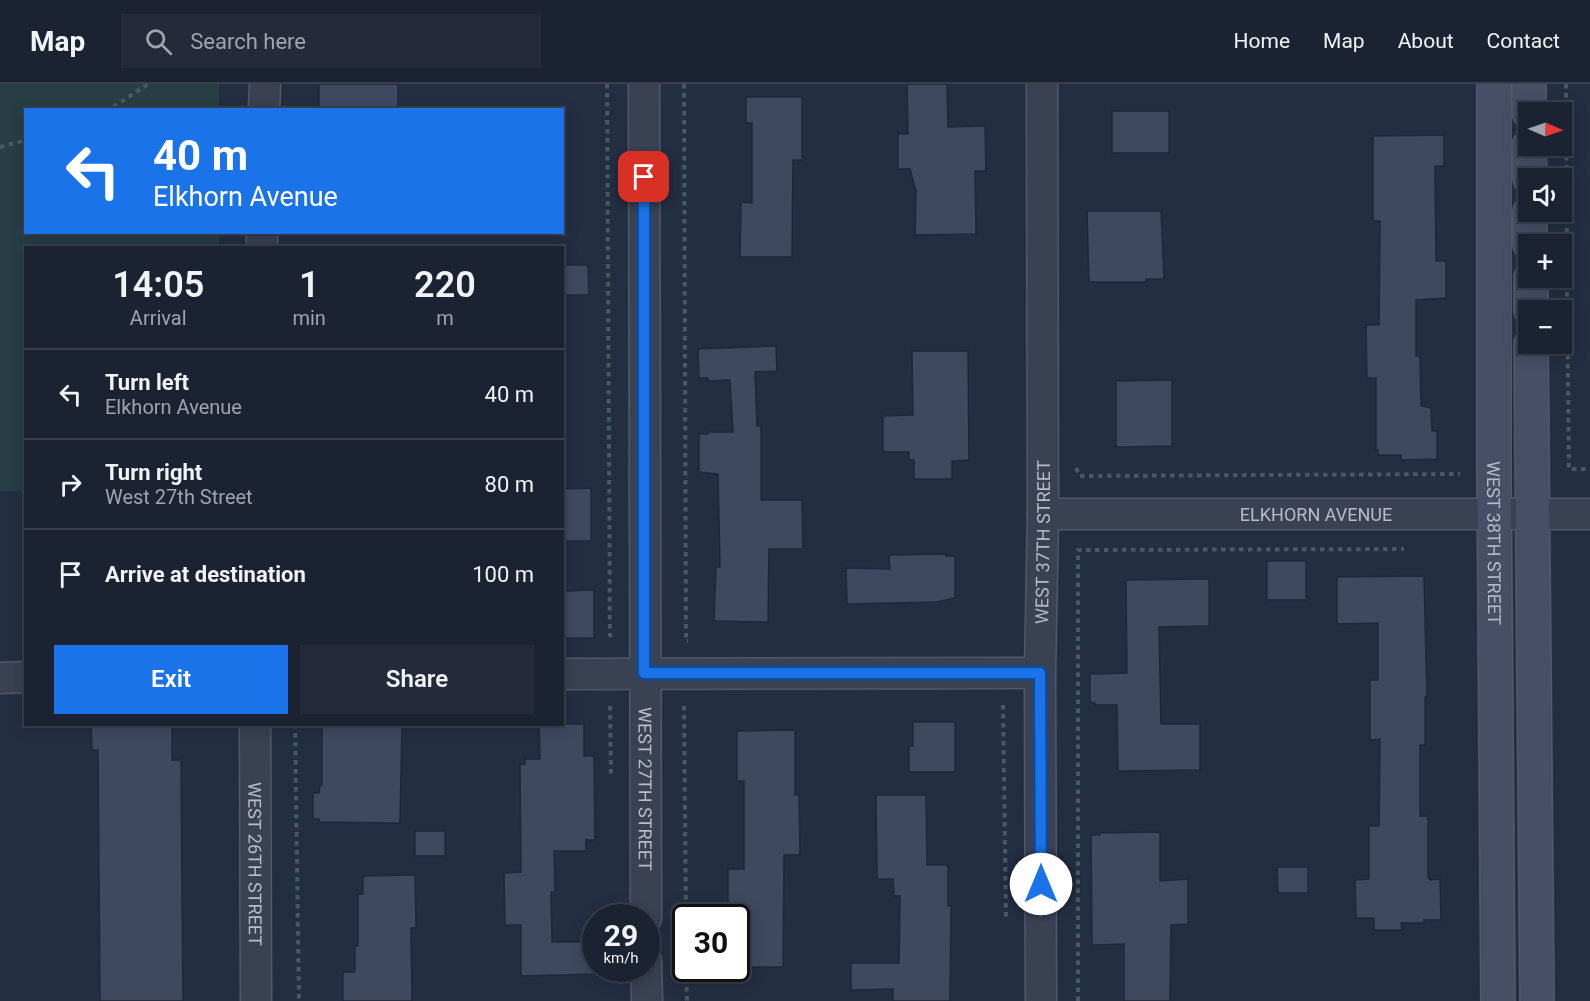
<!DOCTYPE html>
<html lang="en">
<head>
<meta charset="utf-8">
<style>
	:root { --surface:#1b2232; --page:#242a3a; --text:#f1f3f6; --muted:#a0a4ac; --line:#393f4d; --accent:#1a73e8 }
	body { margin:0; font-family:Roboto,sans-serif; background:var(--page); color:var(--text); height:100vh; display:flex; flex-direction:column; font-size:22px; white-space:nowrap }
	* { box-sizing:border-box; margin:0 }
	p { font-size:20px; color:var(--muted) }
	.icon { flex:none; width:33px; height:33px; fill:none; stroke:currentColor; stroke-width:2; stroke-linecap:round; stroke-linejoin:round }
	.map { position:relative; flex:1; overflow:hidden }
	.panel { position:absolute; left:24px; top:162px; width:540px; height:480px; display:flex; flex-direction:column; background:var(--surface); border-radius:0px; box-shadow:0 3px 15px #0003,0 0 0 2px var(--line) }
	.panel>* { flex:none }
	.hud { position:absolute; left:24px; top:24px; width:540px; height:126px; border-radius:0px; box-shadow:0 3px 15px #0003,0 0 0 2px var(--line); background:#1a73e8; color:#fff; overflow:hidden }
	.needle { width:39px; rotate:92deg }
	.controls { position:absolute; left:1518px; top:18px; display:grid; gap:12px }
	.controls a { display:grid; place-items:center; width:54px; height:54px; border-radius:0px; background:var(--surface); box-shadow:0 3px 15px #0003,0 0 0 2px var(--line); font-size:30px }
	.speed { position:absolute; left:582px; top:820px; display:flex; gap:12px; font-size:30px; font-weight:700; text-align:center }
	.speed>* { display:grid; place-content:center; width:78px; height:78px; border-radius:50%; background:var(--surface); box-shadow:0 3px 15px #0003,0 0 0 2px var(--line); line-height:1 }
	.speed small { font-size:15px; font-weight:400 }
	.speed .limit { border:3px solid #111; border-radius:9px; background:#fff; color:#111 }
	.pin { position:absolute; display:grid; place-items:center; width:51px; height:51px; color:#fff; margin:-26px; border-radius:12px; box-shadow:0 3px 9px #0006 }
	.me { position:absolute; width:66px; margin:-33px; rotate:0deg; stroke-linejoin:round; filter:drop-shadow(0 0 4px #0008) }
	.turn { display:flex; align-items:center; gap:21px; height:126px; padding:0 30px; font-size:27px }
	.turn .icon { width:78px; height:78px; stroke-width:2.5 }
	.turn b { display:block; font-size:42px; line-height:51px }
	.eta { display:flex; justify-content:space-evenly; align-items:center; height:102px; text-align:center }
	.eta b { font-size:36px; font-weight:600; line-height:42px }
	.primary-button { display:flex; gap:12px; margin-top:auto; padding:12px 30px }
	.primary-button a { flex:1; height:69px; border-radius:0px; background:var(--accent); color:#fff; font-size:24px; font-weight:600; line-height:69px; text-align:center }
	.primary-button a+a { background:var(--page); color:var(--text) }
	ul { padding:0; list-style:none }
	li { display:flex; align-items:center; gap:18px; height:90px; padding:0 30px; border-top:2px solid var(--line) }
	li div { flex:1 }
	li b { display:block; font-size:22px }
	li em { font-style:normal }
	header { display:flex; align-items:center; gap:36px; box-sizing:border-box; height:84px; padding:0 30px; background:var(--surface); border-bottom:2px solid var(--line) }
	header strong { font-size:28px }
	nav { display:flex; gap:33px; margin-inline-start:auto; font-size:21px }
	.search { width:420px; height:54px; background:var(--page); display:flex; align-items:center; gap:15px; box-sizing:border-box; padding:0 21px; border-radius:0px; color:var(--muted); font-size:22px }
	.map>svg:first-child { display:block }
</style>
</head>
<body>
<header>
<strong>Map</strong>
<div class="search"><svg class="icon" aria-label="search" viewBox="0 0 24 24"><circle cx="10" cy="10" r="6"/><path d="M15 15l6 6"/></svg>Search here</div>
<nav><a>Home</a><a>Map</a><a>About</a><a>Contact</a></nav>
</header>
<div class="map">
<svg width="1590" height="917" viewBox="0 0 1590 917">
	<rect width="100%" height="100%" fill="#242e43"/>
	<path fill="#263e44" d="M0,0H219V25L26,26V148L219,149V163L26,164L25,407H0Z"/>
	<path fill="#3e4960" stroke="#1f2839" stroke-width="1.5" d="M319,0H398V25L319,26Z
		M907,0H947L948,43L985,42L986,87H975L976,150L915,151L916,107L910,85H898V50H908Z
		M746,13H802V76H793L792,173H740L741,118L752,119V39H746Z
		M1112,27H1169V69H1112Z
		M1444,51V82H1435L1436,177H1446V214L1416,216V272H1420L1421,322L1431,324L1432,347H1437V375L1401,376V371H1378V366H1376V294H1367L1366,241H1379L1380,137H1373V52Z
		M1087,127H1161L1164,195H1146V198H1089Z
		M562,181H588L589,211H562Z
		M776,262L777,287L755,288L757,342H761V416H802L803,465H769L768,538L714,537L716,483H720L718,390L699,388V350H708V348H733L730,296L708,297V294H699L698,265Z
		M912,267H968L969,376L952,377V395H914V376H909V368H883V332L913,331Z
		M1172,296V362L1116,363V297Z
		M591,404V457H562V405Z
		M946,470V472H955V514L937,518L847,520L846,484L890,485L889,471Z
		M1267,477H1306V516H1267Z
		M1424,492L1427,613H1425V661H1420V732H1428V793L1430,796L1440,795L1441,836H1424V839H1401L1402,846H1374V834H1356L1355,796L1369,795V742H1379L1380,655L1370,656V596H1378V539L1337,540V493Z
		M1209,495V542L1159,543L1161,640H1200V686L1118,687L1117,621H1095V619L1090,618V590L1127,589L1126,496Z
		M594,506V554H562V507Z
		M913,638H955V688H909V662H913Z
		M91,640H172V676H181L183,917H100L98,666H92Z
		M322,640H402L400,739L319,738V735H313V709H319L320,701H322Z
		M539,640H584V672H594L595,756H586V767H554L555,808H551L552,858H596V890L521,892V841H505L504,789L521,788L520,680H525V675H540Z
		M795,646V711H799L800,771H784L783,883H736V828H728V785H744V697H737V647Z
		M876,711H926L927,781H948V822H951L950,917H893V905L851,906V879H899L900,812H894L893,795H877Z
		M415,747H445V772H415Z
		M1160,748V797L1188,795V840L1171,841L1170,917H1124V860L1092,861L1091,751H1100V749Z
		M1277,783H1308V809H1278Z
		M415,791L416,844H411L412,917H343V888H355V862H358V810H363V792Z"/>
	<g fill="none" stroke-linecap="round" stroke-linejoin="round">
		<defs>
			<g id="street">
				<path id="s1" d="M644,0L646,834"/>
				<path d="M264,26L265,0"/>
				<path d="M262,164V148"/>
				<path id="s2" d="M1043,430H1590"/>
				<path d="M562,590L1040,589"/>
				<path d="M0,594L26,593"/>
				<path id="s3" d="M255,640L256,917"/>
				<path d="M646,877L647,917"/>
				<path id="s4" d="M1041,917L1040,589L1043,430L1042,0"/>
			</g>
			<g id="secondary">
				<path id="s5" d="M1494,0V389L1498,917"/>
				<path d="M1529,0V28"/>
				<path d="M1529,62L1530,94"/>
				<path d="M1530,128V160"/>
				<path d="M1531,194V226"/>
				<path d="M1531,260L1537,917"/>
			</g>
		</defs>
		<use href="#street" stroke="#515969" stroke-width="33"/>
		<use href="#secondary" stroke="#515969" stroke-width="36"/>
		<path stroke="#445b60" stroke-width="4" stroke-dasharray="4.5 4.5" stroke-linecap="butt" d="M607,0L610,551L614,554
			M684,0L686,557H688
			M1566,0L1567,197
			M105,26L118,20L148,0
			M0,63L26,56
			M1567,208L1569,385H1590
			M1076,384L1080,392L1460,390
			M1003,621L1006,833
			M610,622L611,692
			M684,622L686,834
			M295,640L299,917
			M686,885L687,917
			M1078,917V466L1404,465"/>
		<use href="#street" stroke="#394152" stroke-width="30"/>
		<use href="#secondary" stroke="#464f65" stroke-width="33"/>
	</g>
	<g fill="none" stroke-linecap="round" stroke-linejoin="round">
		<defs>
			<path id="route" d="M644,93V589H1040L1041,800"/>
		</defs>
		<use href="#route" stroke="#114b97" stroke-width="15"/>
		<use href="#route" stroke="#1a73e8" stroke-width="10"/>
	</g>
	<g text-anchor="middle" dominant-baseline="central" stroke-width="5" stroke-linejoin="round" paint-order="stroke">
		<g font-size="18" fill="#b6bccc" stroke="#1d2637">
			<text stroke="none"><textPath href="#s2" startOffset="273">ELKHORN AVENUE</textPath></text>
			<text stroke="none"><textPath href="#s4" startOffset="459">WEST 37TH STREET</textPath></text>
			<text stroke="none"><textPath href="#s5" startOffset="459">WEST 38TH STREET</textPath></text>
			<text stroke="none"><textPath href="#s1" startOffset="705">WEST 27TH STREET</textPath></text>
			<text stroke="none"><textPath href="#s3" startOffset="140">WEST 26TH STREET</textPath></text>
		</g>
	</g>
</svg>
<div class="controls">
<a><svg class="needle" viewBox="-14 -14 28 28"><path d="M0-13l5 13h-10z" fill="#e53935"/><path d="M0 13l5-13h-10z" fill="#a0a4ac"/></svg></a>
<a><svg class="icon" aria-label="sound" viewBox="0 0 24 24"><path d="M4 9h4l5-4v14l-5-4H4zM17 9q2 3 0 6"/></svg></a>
<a>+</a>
<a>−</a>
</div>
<div class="speed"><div>29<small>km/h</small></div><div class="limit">30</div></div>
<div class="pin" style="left:644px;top:93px;background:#d93025"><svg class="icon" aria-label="arrive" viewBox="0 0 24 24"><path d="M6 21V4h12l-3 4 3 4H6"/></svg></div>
<svg class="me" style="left:1041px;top:800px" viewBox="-20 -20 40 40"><circle r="19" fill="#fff"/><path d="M0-13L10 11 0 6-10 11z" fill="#1a73e8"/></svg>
<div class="hud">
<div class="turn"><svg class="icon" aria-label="left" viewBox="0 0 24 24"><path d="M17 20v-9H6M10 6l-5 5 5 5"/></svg><div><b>40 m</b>Elkhorn Avenue</div></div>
</div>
<section class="panel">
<div class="eta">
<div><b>14:05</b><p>Arrival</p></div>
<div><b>1</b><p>min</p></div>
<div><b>220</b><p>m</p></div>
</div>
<ul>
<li><svg class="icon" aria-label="left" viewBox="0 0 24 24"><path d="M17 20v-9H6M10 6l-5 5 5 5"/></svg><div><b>Turn left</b><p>Elkhorn Avenue</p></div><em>40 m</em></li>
<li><svg class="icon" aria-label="right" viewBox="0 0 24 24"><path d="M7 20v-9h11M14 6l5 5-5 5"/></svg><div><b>Turn right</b><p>West 27th Street</p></div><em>80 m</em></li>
<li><svg class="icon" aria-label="arrive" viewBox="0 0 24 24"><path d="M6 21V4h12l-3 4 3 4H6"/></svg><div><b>Arrive at destination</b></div><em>100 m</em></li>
</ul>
<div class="primary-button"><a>Exit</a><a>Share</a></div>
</section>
</div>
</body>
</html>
